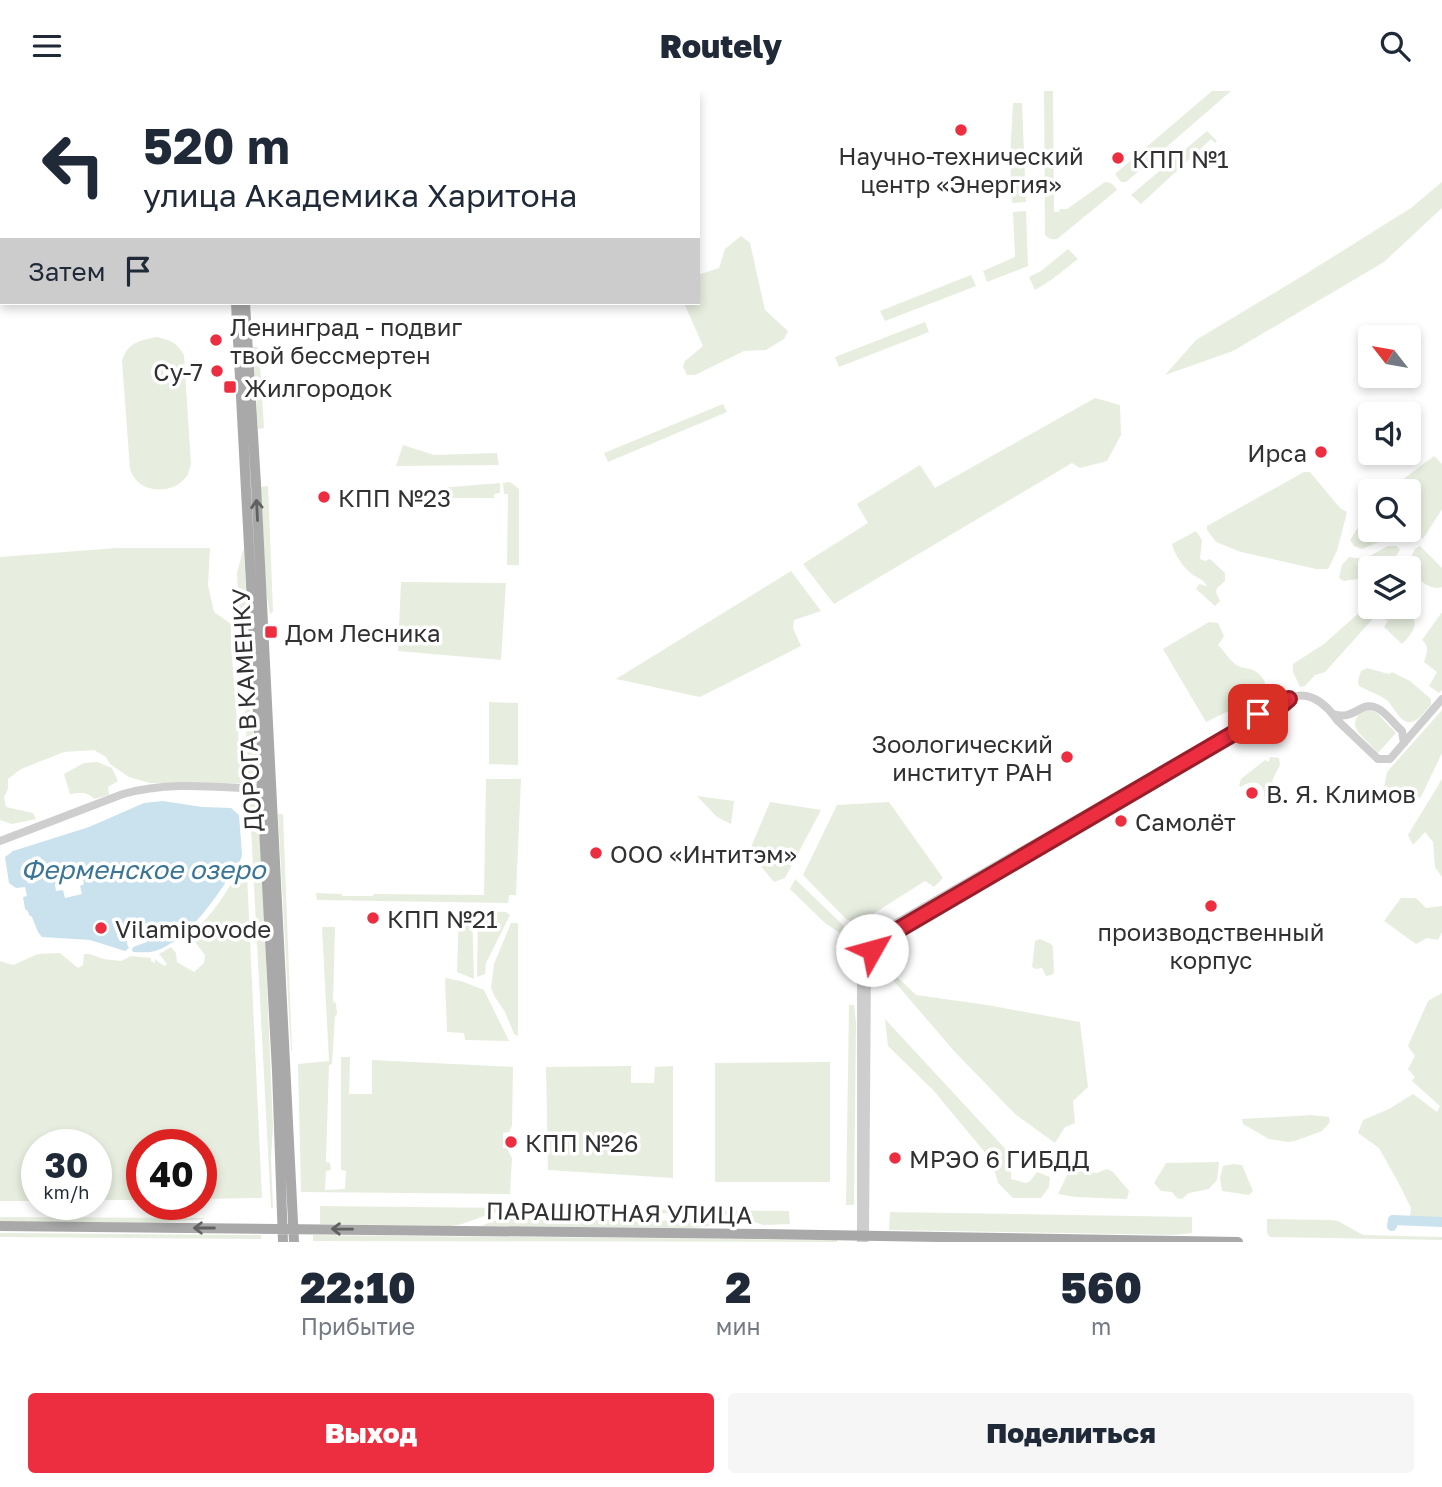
<!DOCTYPE html>
<html lang="ru">
<head>
<meta charset="utf-8">
<style>
	:root { --surface:#fff; --page:#f6f6f7; --text:#1f2937; --muted:#747a83; --accent:#ec2e40 }
	body { margin:0; font-family:"Golos Text",sans-serif; background:var(--page); color:var(--text); height:100vh; display:flex; flex-direction:column; font-size:26px; white-space:nowrap }
	* { box-sizing:border-box; margin:0 }
	p { font-size:23px; color:var(--muted) }
	.icon { flex:none; width:38px; height:38px; fill:none; stroke:currentColor; stroke-width:2; stroke-linecap:round; stroke-linejoin:round }
	.map { position:relative; height:1151px; overflow:hidden }
	.sheet { display:flex; flex-direction:column; background:var(--surface); flex:1 }
	.sheet>* { flex:none }
	.banner { position:absolute; left:0px; top:0px; width:700px; height:214px; box-shadow:0 4px 10px #0003; background:#fff; color:var(--text); overflow:hidden }
	.needle { width:46px; rotate:301deg }
	.fabs { position:absolute; left:1358px; top:234px; display:grid; gap:14px }
	.fabs a { display:grid; place-items:center; width:63px; height:63px; border-radius:7px; background:var(--surface); box-shadow:0 4px 10px #0003; font-size:35px }
	.speed { position:absolute; left:21px; top:1038px; display:flex; gap:14px; font-size:35px; font-weight:700; text-align:center }
	.speed>* { display:grid; place-content:center; width:91px; height:91px; border-radius:50%; background:var(--surface); box-shadow:0 4px 10px #0003; line-height:1 }
	.speed small { font-size:18px; font-weight:400 }
	.speed .limit { border:10px solid #d22; background:#fff; color:#111 }
	.pin { position:absolute; display:grid; place-items:center; width:60px; height:60px; color:#fff; margin:-30px; border-radius:14px; box-shadow:0 4px 10px #0006 }
	.me { position:absolute; width:77px; margin:-38px; rotate:52deg; stroke-linejoin:round; filter:drop-shadow(0 0 5px #0008) }
	.turn { display:flex; align-items:center; gap:24px; height:147px; padding:0 28px; font-size:32px }
	.turn .icon { width:91px; height:91px; stroke-width:2.5 }
	.turn b { display:block; font-size:49px; line-height:60px }
	.then { display:flex; align-items:center; height:66px; padding:0 28px; background:#0003; gap:14px; font-size:26px }
	.eta { display:flex; justify-content:space-evenly; align-items:center; height:119px; text-align:center }
	.eta b { font-size:42px; font-weight:800; line-height:49px }
	.primary-button { display:flex; gap:14px; margin-top:auto; padding:14px 28px }
	.primary-button a { flex:1; height:80px; border-radius:7px; background:var(--accent); color:#fff; font-size:28px; font-weight:800; line-height:80px; text-align:center }
	.primary-button a+a { background:var(--page); color:var(--text) }
	header { display:flex; justify-content:space-between; align-items:center; height:91px; padding:0 28px; background:var(--surface); font-size:32px; font-weight:800 }
	.map>svg:first-child { display:block }
</style>
</head>
<body>
<header><svg class="icon" aria-label="menu" viewBox="0 0 24 24"><path d="M4 6h16M4 12h16M4 18h16"/></svg>Routely<svg class="icon" aria-label="search" viewBox="0 0 24 24"><circle cx="10" cy="10" r="6"/><path d="M15 15l6 6"/></svg></header>
<div class="map">
<svg width="1442" height="1151" viewBox="0 0 1442 1151">
	<rect width="100%" height="100%" fill="#fff"/>
	<path fill="#e7eedf" d="M1044,0H1053L1054,121H1059L1060,118H1067L1105,91C1111,91 1114,94 1117,99L1057,148C1052,149 1049,148 1045,144Z
		M1212,0H1231L1126,91H1121L1115,83Z
		M1013,12H1022L1026,111L1012,112L1010,66Z
		M1207,40L1217,50L1215,52L1211,48L1141,113L1131,104Z
		M1442,91V117L1384,171L1233,260L1165,284L1196,249L1304,184L1411,117Z
		M1026,120L1028,175L987,191L983,180L1015,166L1013,121Z
		M741,145L750,152L765,219L788,240L784,248L766,259L744,260L695,284H687L683,276L685,270L703,255L684,212H698V184L719,177L725,158Z
		M1068,158L1078,168L1051,189L1035,199L1029,186L1041,180Z
		M971,184L976,195L885,230L880,220Z
		M925,231L929,241L839,276L835,266Z
		M157,246C171,249 177,252 184,264L191,373C190,376 189,380 188,383C176,405 137,404 130,378L122,270C127,252 140,249 157,246Z
		M253,256H257L259,258L264,337L258,338Z
		M1095,307L1120,314L1121,344L1107,370L1080,377L1072,372L834,513L803,473L868,432L857,413L920,374L935,397Z
		M723,313L727,321L608,371L604,362Z
		M403,354L434,364L497,362L499,374L396,375Z
		M1434,365L1442,373V418L1423,448L1409,434V401H1386Z
		M1304,381H1310L1340,417L1347,421L1337,460L1328,478H1316L1241,461L1216,451L1207,439V435Z
		M510,391L519,398V474H507L508,403H504L503,392Z
		M500,392V402L494,403V407H439V397Z
		M268,395L273,520L270,523L266,499L261,396Z
		M1370,419V439H1405L1410,444L1411,448L1408,450L1386,448L1362,458L1354,455L1350,449L1359,435V428Z
		M1196,440L1202,449L1200,468L1205,470L1210,468L1225,482V490L1217,497L1216,501L1220,510L1215,515L1196,498L1199,493L1207,495C1203,488 1200,488 1193,484C1184,478 1174,463 1172,453Z
		M1388,455H1397L1400,459L1388,478H1370V486L1344,490L1339,487L1342,474L1349,466L1364,468Z
		M1420,455L1442,477V496C1429,501 1416,485 1406,476L1415,458Z
		M116,457H210L208,494L214,521L231,533V555L242,692H150L129,686L110,673L106,666L94,659L64,661L21,678L8,688V698L4,706L6,716L33,722L36,728L12,733L0,729V466Z
		M243,459H244L249,568H244L241,562L237,482Z
		M791,480L821,520L794,529L793,537L801,555L700,606L616,588Z
		M401,491L506,492L501,569L398,560Z
		M1370,512V516H1407C1420,531 1415,540 1402,553L1384,536L1388,530L1378,522L1325,581L1315,584L1305,595L1300,596L1293,581V573L1324,553Z
		M1442,521V599L1439,602L1429,595L1437,581L1424,571C1427,562 1430,556 1422,549Z
		M1209,531L1218,532L1224,545L1218,554C1224,560 1229,568 1235,573C1246,581 1255,573 1265,591L1262,600L1253,608L1206,631L1163,558Z
		M1367,577L1389,583L1392,581L1410,590L1431,608V614C1420,626 1410,642 1396,621C1393,617 1390,611 1385,608C1378,603 1368,600 1359,595L1358,589L1361,580Z
		M489,611L518,612V674L489,673Z
		M249,616L253,638L255,692L249,694L245,620Z
		M1370,619L1377,622L1396,642L1378,662L1358,641L1355,635C1355,624 1360,620 1370,619Z
		M1442,619V662L1421,706L1399,713L1383,702L1387,681Z
		M1270,666L1279,667L1280,674L1272,690L1274,692L1266,706L1264,705C1265,690 1251,688 1241,696L1239,695L1241,688L1265,669L1269,671Z
		M97,671L112,677L118,690L108,696L109,704L94,708C87,700 80,702 70,703L64,683L84,672Z
		M486,688H521L516,804H509L508,812L317,809L316,802L342,803V805H373L374,803L484,804Z
		M1442,688V786L1435,776L1433,751L1425,741L1413,754L1408,744Z
		M249,700L257,701L262,774L273,1036L271,1067L273,1117H271Z
		M697,705L734,710L731,733L717,726Z
		M770,711L821,719L785,787L774,791L749,761Z
		M889,711L943,787L934,796L925,790L857,833L846,828L803,784L837,714Z
		M278,723H283L292,959L291,960Z
		M247,784L262,1107L201,1108V1054H142V1109H96V1054H37V1110H0V870L13,874L38,863L60,862L78,877L83,874L84,863H89L104,868L121,870L131,865L151,867V870L155,872V868L164,875L167,873L159,863L171,856L176,862L177,871L194,881L204,872L205,864L195,851L186,846C207,831 222,809 235,786Z
		M795,788L844,835L841,843L825,832L790,798Z
		M1401,807H1416L1426,817L1442,815V841L1438,849L1427,847L1416,853L1384,830Z
		M472,820L474,888L457,881L459,821Z
		M478,820L506,821L510,824L486,872L485,883L477,886Z
		M511,832H518V945L514,943L505,921L495,906L491,897L494,873Z
		M322,836H335L333,911L336,912L337,923L335,925L332,973L329,974L326,1071L330,1072L331,1079L326,1080L325,1099L345,1098L346,1080L341,1079V966H350L349,1003H372V969L513,976L512,1035L509,1041L503,1042V1057H507L512,1067L510,1103L301,1101L298,973L329,970Z
		M1040,848L1051,853L1053,856L1054,881L1052,884L1046,885L1042,877L1036,878L1032,876L1035,850Z
		M891,880L916,904L987,914L1080,931L1088,996L1073,1010L1075,1032L1065,1036L1055,1052L1015,1023L954,960L887,882Z
		M445,887L461,890L484,899L509,950L465,949L464,942L447,941Z
		M1442,902V1129L1410,1126L1411,1117L1398,1091L1379,1057L1358,1042L1363,1029L1389,1018L1413,1003L1437,1021L1440,1015L1412,990L1415,986L1408,978L1415,965L1408,955L1428,910Z
		M849,914H854L856,932L854,1114H846Z
		M885,928L1011,1064V1088L1026,1092L1030,1090L1037,1081L1050,1086L1049,1096L1041,1107H1013L998,1092L992,1070L934,1000L888,955Z
		M830,971V1091H715V972Z
		M631,975V992H654L655,976L673,975V1087L548,1079L546,976Z
		M1311,1024L1329,1026L1330,1031L1322,1040L1295,1050L1288,1051L1269,1048L1243,1033L1242,1028Z
		M1219,1071L1217,1089L1209,1098L1189,1102L1182,1108L1177,1107L1172,1101L1161,1100L1154,1092L1166,1072Z
		M1233,1073L1242,1074L1253,1100L1249,1104L1222,1100L1220,1087L1223,1075Z
		M1070,1078L1097,1082L1107,1078L1113,1081L1129,1100L1127,1108L1075,1106L1058,1103Z
		M320,1115L516,1117C509,1121 505,1120 498,1121C482,1124 468,1133 451,1135L320,1133Z
		M531,1117L789,1120L790,1133L763,1134L735,1125L718,1123L539,1121Z
		M890,1121L1192,1126V1142L1174,1144L889,1139Z
		M0,1126L204,1127V1128L153,1132L0,1130Z
		M507,1128L726,1130L732,1132L731,1133L691,1137L481,1135L496,1129Z
		M1267,1128L1331,1129L1338,1130L1363,1144L1442,1146V1149L1270,1146L1267,1142Z
		M0,1142L261,1144V1148L0,1146Z
		M313,1144L837,1149V1151L313,1150Z"/>
	<path fill="#cae1ee" fill-rule="evenodd" d="M163,710L202,716L231,717L239,724L242,763L241,768C222,797 190,850 155,860C149,862 140,861 133,861L132,859L133,856L147,851L150,846L149,842L145,839C133,840 122,844 129,857L125,860L90,849L42,846L38,841L32,826L29,824L28,820L25,818L23,806L27,805L25,796L16,797L9,792L5,766L13,760L89,736L144,712ZM74,780L77,783H82L84,793L80,795L82,803L65,807L63,799L56,800L55,793L60,791L66,782Z"/>
	<g fill="none" stroke-linecap="round" stroke-linejoin="round">
		<path stroke="#cae1ee" stroke-width="10" d="M1392,1135L1393,1129L1442,1131"/>
		<path stroke="#cecece" stroke-width="8" d="M1333,623C1356,630 1360,609 1377,617C1386,621 1394,633 1402,640L1404,652
			M0,750L123,703C169,690 215,696 262,698
			M849,844L865,856
			M865,1148L867,875C871,856 880,849 896,840L1185,671
			M861,1151V872C864,851 877,844 893,834L1280,610C1286,609 1292,606 1297,605C1314,602 1329,617 1337,629L1378,668H1390L1442,608"/>
		<path stroke="#a9a9a9" stroke-width="10" d="M225,0V2
			M234,0V2
			M236,212L277,980L283,1151
			M245,212L256,393L294,1151
			M0,1135L759,1143L1238,1151"/>
	</g>
	<defs><path id="oneway-shaft" d="M-6 0H5M1.5-3L5.5 0L1.5 3" fill="none" stroke-width="1.6" stroke-linecap="round" stroke-linejoin="round" transform="scale(1.75)"/></defs>
	<g stroke="#616161">
		<use href="#oneway-shaft" transform="translate(257 419) rotate(-93)"/>
		<use href="#oneway-shaft" transform="translate(204 1137) rotate(-180)"/>
		<use href="#oneway-shaft" transform="translate(342 1138) rotate(-179)"/>
	</g>
	<g fill="none" stroke-linecap="round" stroke-linejoin="round">
		<defs>
			<path id="route" d="M872,859L881,849L896,840L1282,614L1289,608L1280,610L1258,623"/>
		</defs>
		<use href="#route" stroke="#991e2a" stroke-width="18"/>
		<use href="#route" stroke="#ec2e40" stroke-width="12"/>
	</g>
	<g fill="#ec2e40" stroke="#fff" stroke-width="2.5">
		<circle cx="961" cy="39" r="7"/>
		<circle cx="1118" cy="67" r="7"/>
		<circle cx="216" cy="249" r="7"/>
		<circle cx="217" cy="280" r="7"/>
		<rect x="223" y="289" width="14" height="14" rx="3.5"/>
		<circle cx="1321" cy="361" r="7"/>
		<circle cx="324" cy="406" r="7"/>
		<rect x="264" y="534" width="14" height="14" rx="3.5"/>
		<circle cx="1067" cy="666" r="7"/>
		<circle cx="1252" cy="702" r="7"/>
		<circle cx="1121" cy="730" r="7"/>
		<circle cx="596" cy="762" r="7"/>
		<circle cx="1211" cy="815" r="7"/>
		<circle cx="373" cy="827" r="7"/>
		<circle cx="101" cy="837" r="7"/>
		<circle cx="511" cy="1051" r="7"/>
		<circle cx="895" cy="1067" r="7"/>
	</g>
	<g text-anchor="middle" dominant-baseline="central" stroke-width="7" stroke-linejoin="round" paint-order="stroke">
		<g font-size="24" fill="#313131" stroke="#fff" text-anchor="start">
			<text x="961" y="64" text-anchor="middle">Научно-технический<tspan x="961" dy="28">центр «Энергия»</tspan></text>
			<text x="1132" y="67">КПП №1</text>
			<text x="230" y="235">Ленинград - подвиг<tspan x="230" dy="28">твой бессмертен</tspan></text>
			<text x="203" y="280" text-anchor="end">Су-7</text>
			<text x="244" y="296">Жилгородок</text>
			<text x="1307" y="361" text-anchor="end">Ирса</text>
			<text x="338" y="406">КПП №23</text>
			<text x="285" y="541">Дом Лесника</text>
			<text x="1053" y="652" text-anchor="end">Зоологический<tspan x="1053" dy="28">институт РАН</tspan></text>
			<text x="1266" y="702">В. Я. Климов</text>
			<text x="1135" y="730">Самолёт</text>
			<text x="610" y="762">ООО «Интитэм»</text>
			<text x="387" y="827">КПП №21</text>
			<text x="115" y="837">Vilamipovode</text>
			<text x="1211" y="840" text-anchor="middle">производственный<tspan x="1211" dy="28">корпус</tspan></text>
			<text x="525" y="1051">КПП №26</text>
			<text x="909" y="1067">МРЭО 6 ГИБДД</text>
		</g>
		<g font-size="24" fill="#313131" stroke="#fff">
			<text transform="translate(246 619) rotate(-93)">ДОРОГА В КАМЕНКУ</text>
			<text transform="translate(619 1121) rotate(1)">ПАРАШЮТНАЯ УЛИЦА</text>
		</g>
		<g font-size="26" font-style="italic" fill="#3a7597" stroke="#fff">
			<text x="143" y="778">Ферменское озеро</text>
		</g>
	</g>
</svg>
<div class="fabs">
<a><svg class="needle" viewBox="-14 -14 28 28"><path d="M0-13l5 13h-10z" fill="#e53935"/><path d="M0 13l5-13h-10z" fill="#747a83"/></svg></a>
<a><svg class="icon" aria-label="sound" viewBox="0 0 24 24"><path d="M4 9h4l5-4v14l-5-4H4zM17 9q2 3 0 6"/></svg></a>
<a><svg class="icon" aria-label="search" viewBox="0 0 24 24"><circle cx="10" cy="10" r="6"/><path d="M15 15l6 6"/></svg></a>
<a><svg class="icon" aria-label="layers" viewBox="0 0 24 24"><path d="M12 4l9 5-9 5-9-5zM3 14l9 5 9-5"/></svg></a>
</div>
<div class="speed"><div>30<small>km/h</small></div><div class="limit">40</div></div>
<div class="pin" style="left:1258px;top:623px;background:#d93025"><svg class="icon" aria-label="arrive" viewBox="0 0 24 24"><path d="M6 21V4h12l-3 4 3 4H6"/></svg></div>
<svg class="me" style="left:872px;top:859px" viewBox="-20 -20 40 40"><circle r="19" fill="#fff"/><path d="M0-13L10 11 0 6-10 11z" fill="#ec2e40"/></svg>
<div class="banner">
<div class="turn"><svg class="icon" aria-label="left" viewBox="0 0 24 24"><path d="M17 20v-9H6M10 6l-5 5 5 5"/></svg><div><b>520 m</b>улица Академика Харитона</div></div>
<div class="then">Затем<svg class="icon" aria-label="arrive" viewBox="0 0 24 24"><path d="M6 21V4h12l-3 4 3 4H6"/></svg></div>
</div>
</div>
<section class="sheet">
<div class="eta">
<div><b>22:10</b><p>Прибытие</p></div>
<div><b>2</b><p>мин</p></div>
<div><b>560</b><p>m</p></div>
</div>
<div class="primary-button"><a>Выход</a><a>Поделиться</a></div>
</section>
</body>
</html>
